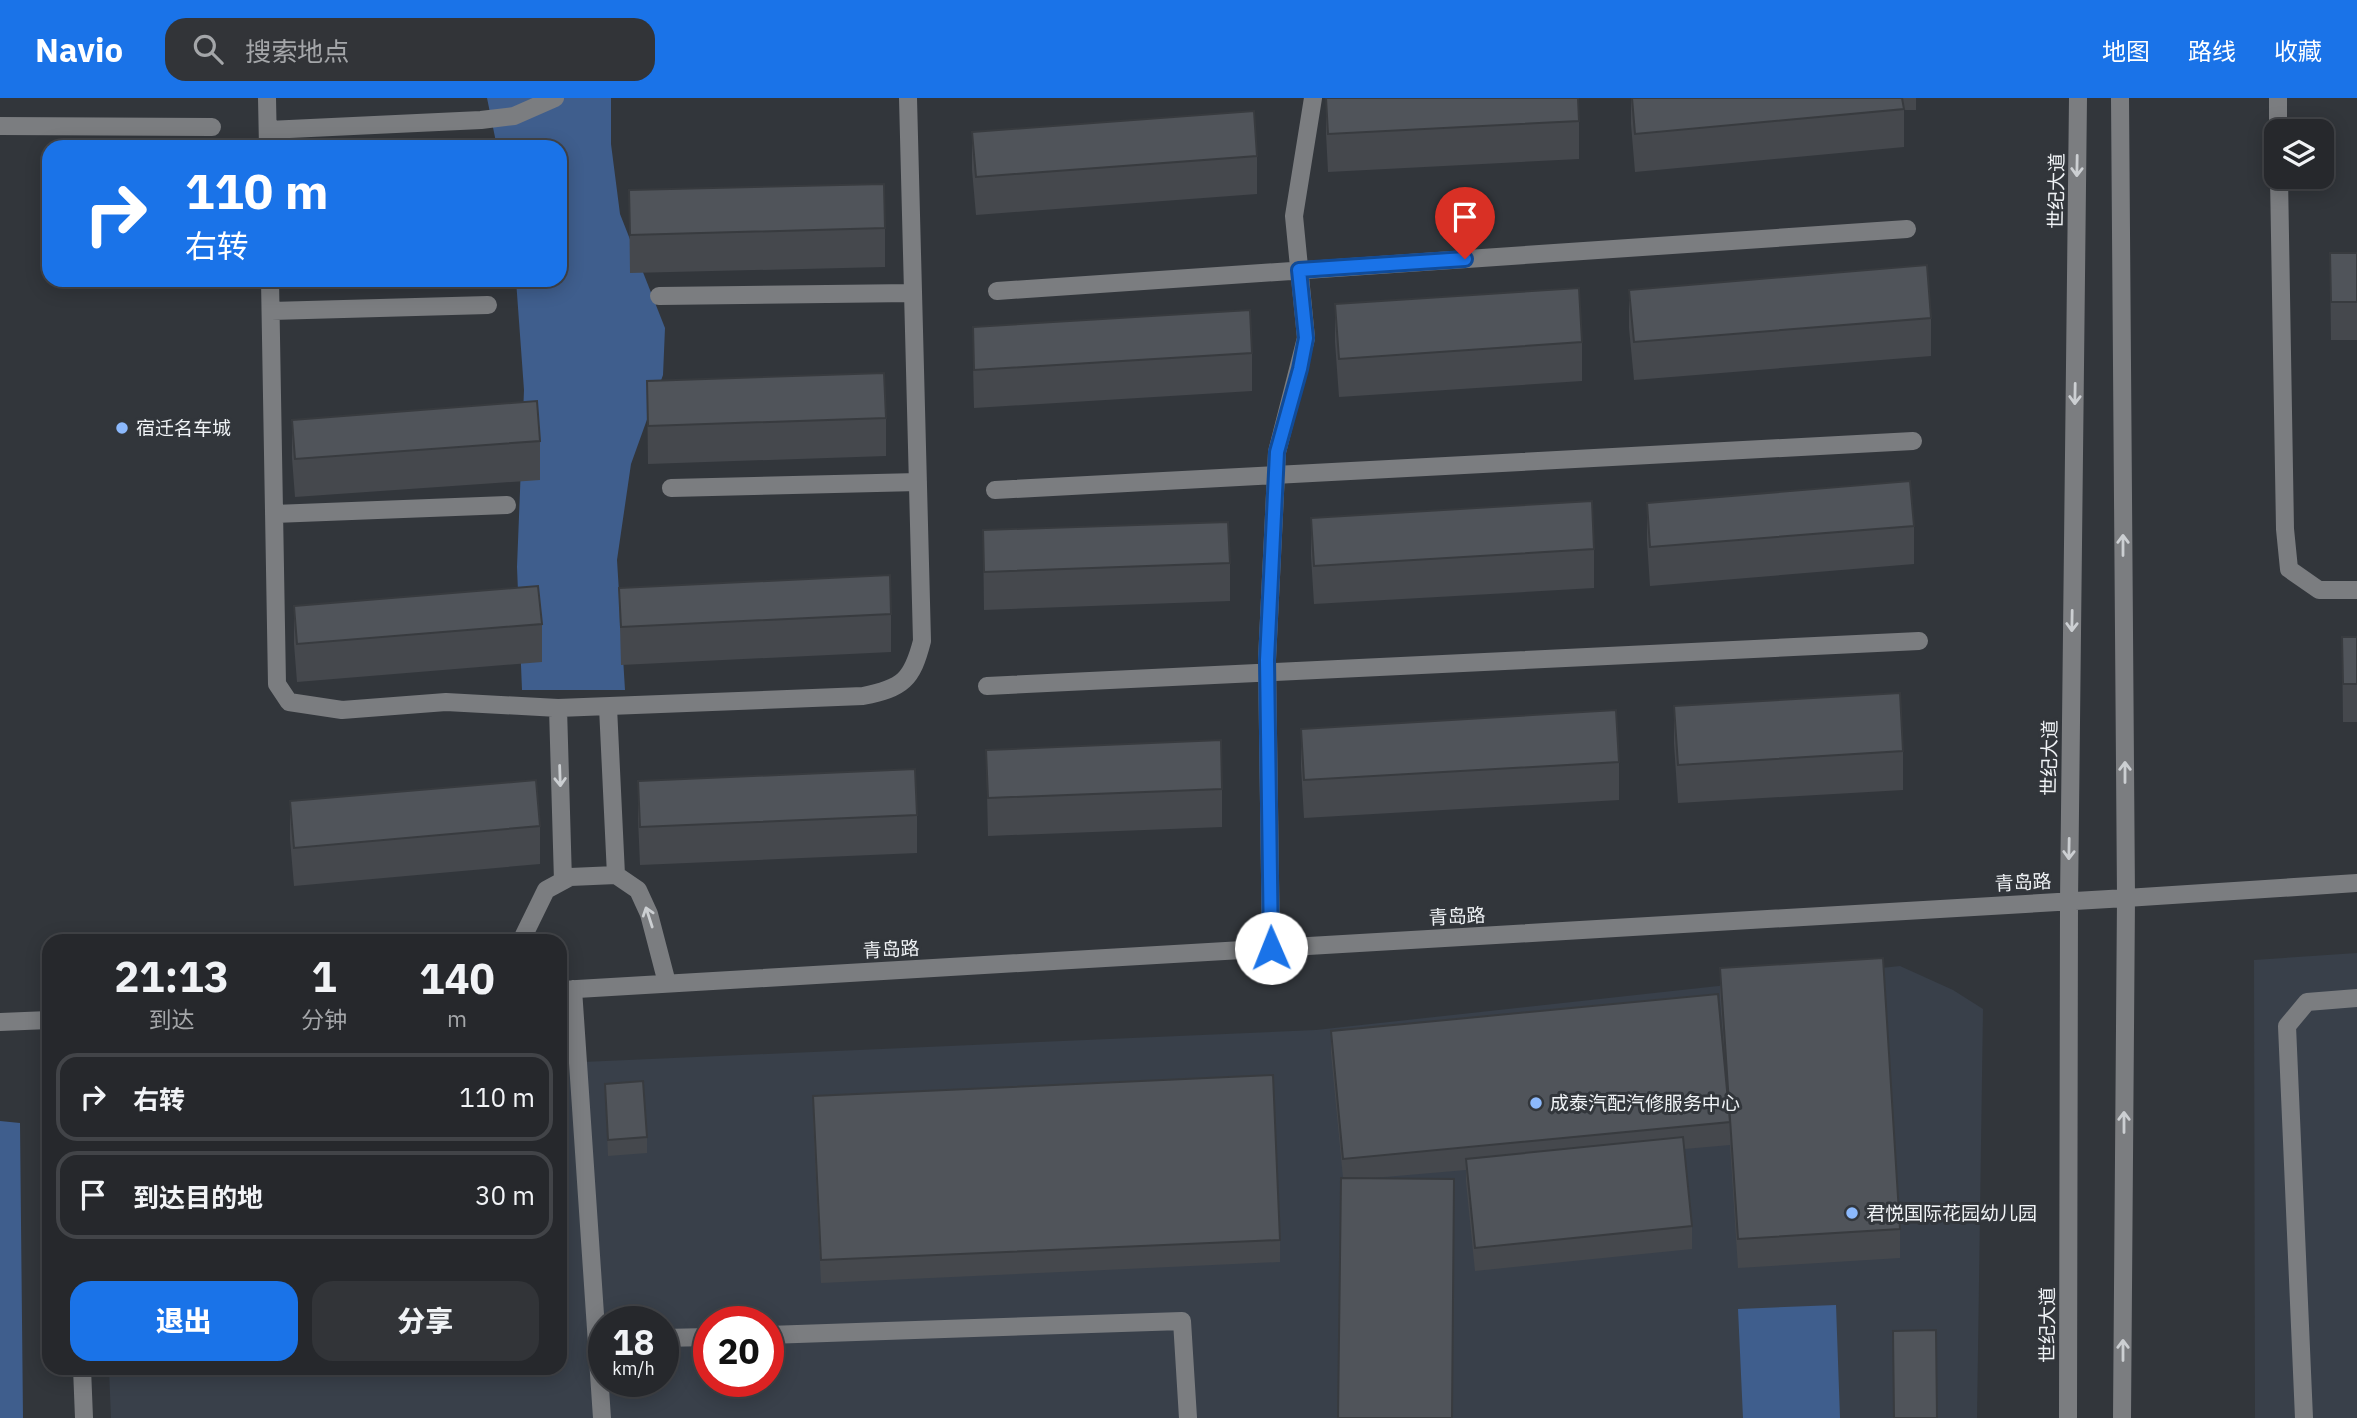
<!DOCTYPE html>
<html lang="zh">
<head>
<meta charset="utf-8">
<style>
	:root { --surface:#26282c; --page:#323438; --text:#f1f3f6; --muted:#a4a6a9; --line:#424448; --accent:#1a73e8 }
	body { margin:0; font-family:"IBM Plex Sans","Noto Sans SC",sans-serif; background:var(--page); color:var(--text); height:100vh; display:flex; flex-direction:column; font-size:26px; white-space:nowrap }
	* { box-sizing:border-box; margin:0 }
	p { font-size:23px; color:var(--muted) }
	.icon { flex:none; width:38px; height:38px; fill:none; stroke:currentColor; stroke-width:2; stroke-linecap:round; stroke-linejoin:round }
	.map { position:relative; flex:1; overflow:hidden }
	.drawer { position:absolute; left:42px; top:836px; width:525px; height:441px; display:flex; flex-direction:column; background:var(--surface); border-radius:21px; box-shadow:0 4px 18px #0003,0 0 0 2px var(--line) }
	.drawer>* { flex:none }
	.hud { position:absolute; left:42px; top:42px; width:525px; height:147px; border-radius:21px; box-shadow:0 4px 18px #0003,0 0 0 2px var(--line); background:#1a73e8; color:#fff; overflow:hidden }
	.controls { position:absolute; left:2264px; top:21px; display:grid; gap:14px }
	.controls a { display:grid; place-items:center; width:70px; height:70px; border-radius:14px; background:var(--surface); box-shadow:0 4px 18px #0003,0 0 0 2px var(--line); font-size:35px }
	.speed { position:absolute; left:588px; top:1208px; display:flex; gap:14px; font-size:35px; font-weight:700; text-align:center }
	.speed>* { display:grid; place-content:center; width:91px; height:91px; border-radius:50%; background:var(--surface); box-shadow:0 4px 18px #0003,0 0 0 2px var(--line); line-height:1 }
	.speed small { font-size:18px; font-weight:400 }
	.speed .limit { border:10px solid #d22; background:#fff; color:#111 }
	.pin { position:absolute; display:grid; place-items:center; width:60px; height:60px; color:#fff; margin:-72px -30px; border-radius:50% 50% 50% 0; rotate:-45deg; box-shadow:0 0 7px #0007 }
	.pin .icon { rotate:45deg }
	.me { position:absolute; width:77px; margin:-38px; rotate:359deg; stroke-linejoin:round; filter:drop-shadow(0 0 5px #0008) }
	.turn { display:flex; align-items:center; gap:24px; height:147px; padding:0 28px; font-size:32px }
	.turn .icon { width:91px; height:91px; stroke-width:2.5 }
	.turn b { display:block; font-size:49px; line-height:60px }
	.eta { display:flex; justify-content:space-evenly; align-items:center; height:119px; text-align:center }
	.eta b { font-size:42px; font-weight:800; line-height:49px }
	.button { display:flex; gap:14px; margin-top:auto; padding:14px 28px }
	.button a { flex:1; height:80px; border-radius:21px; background:var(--accent); color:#fff; font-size:28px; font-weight:800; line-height:80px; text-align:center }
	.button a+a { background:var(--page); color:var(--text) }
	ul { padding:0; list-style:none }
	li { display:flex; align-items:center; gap:21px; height:88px; margin:0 14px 10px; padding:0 14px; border:4px solid var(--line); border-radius:21px }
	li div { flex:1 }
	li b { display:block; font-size:26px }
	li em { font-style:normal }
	header { display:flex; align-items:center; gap:42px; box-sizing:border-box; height:98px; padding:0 35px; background:var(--accent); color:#fff }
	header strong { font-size:33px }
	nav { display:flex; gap:38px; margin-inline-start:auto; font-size:24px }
	.search { width:490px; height:63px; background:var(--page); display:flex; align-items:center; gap:18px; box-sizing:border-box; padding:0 24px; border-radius:21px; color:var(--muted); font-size:26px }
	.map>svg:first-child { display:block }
</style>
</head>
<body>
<header>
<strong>Navio</strong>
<div class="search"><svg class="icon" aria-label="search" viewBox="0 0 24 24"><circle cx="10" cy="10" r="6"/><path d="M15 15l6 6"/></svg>搜索地点</div>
<nav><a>地图</a><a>路线</a><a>收藏</a></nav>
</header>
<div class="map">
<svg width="2357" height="1320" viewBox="0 0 2357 1320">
	<rect width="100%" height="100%" fill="#32363b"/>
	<path fill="#39404a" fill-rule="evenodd" d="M2357,855V1320H2255L2254,862Z
		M1900,868L1953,892L1983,911L1977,1320H111L109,1271L560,1270V965L1316,932ZM604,1223H663V1283H604ZM709,1223H768V1283H709Z"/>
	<path fill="#3f5e8d" d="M487,0H611V46L620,116L665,230L663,277L631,366L617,462L625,592H522L517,469L524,292L516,182H560V49H497Z
		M0,1023L20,1025L23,1320H0Z
		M1836,1207L1840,1320H1743L1738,1211Z"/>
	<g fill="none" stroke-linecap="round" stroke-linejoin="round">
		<path stroke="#7b7d80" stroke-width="18" d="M267,0L268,49
			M2120,0L2126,800L2122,1320
			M2278,0V33
			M0,28L212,29
			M268,32L481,22L514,18L555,0
			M2279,79L2285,431L2289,471L2319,492H2357
			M270,182L277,586L289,604L342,612L446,604L558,610L863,598C903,590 912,582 922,543L908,0
			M997,193L1907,131
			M659,198L913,195
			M271,213L488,207
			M671,390L918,384
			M995,392L1913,343
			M274,416L507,407
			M987,588L1919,543
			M608,609L616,777
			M558,610L563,783
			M523,844L524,837L546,792L570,779L616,777L638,792L649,816L667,885
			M1271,850L1267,562L1277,354L1306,240L1294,118L1313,0
			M573,891L602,1320
			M560,892L2126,800L2357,785
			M0,924L49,922
			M768,1237L1182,1223L1188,1320
			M663,1240L709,1239
			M82,1270L84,1320
			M2068,1320L2069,803L2078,0
			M2304,1320L2287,928L2307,904L2357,900"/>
	</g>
	<path fill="#45484d" d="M1326,0L1579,23V61L1328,74L1326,35Z
		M1631,0H1916V12H1904V49L1635,74L1631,26Z
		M972,34L1257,58V96L976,117L972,72Z
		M629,92L885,130V169L630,175Z
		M2330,155H2357V242H2331Z
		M290,182H474L290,188Z
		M1629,192L1931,220V258L1634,282L1629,230Z
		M1335,206L1582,244V283L1339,299L1335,244Z
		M973,229L1252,255V293L974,310L973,267Z
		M647,283L886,320V358L648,366Z
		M292,322L540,343V382L295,399L292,360Z
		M1647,405L1914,428V466L1650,488L1647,443Z
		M1311,420L1594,451V490L1314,506L1311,458Z
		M983,432L1230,465V503L984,512Z
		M619,490L891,516V554L621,567Z
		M294,508L542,526V564L297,584L294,546Z
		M2342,539H2357V624H2343Z
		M1674,608L1903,653V692L1678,705L1674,646Z
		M1301,631L1619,664V702L1304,720L1301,669Z
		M986,652L1222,691V729L988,738Z
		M638,683L917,717V755L640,767L638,721Z
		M290,703L540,728V766L294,788L290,741Z
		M1720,870L1900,1131V1160L1738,1170L1730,1047L1684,1051L1692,1128V1151L1475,1173L1466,1084V1072L1373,1080H1343L1331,955V933L1725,969L1720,899Z
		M605,986L647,1039V1055L608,1058Z
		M813,998L1280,1142V1164L821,1185L813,1021Z"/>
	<path fill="#50545a" stroke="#383b3f" stroke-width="2" d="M1326,0H1578L1579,23L1328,36Z
		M1632,0H1902L1904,11L1635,36Z
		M1254,13L1257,58L976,79L972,34Z
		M884,86L885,130L630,137L629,92Z
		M2330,155H2357V204H2331Z
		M1927,167L1931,220L1634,244L1629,192Z
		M1579,190L1582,244L1339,261L1335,206Z
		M1250,212L1252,255L974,272L973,229Z
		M884,275L886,320L648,328L647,283Z
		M537,303L540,343L295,361L292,322Z
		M1910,383L1914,428L1650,449L1647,405Z
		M1592,403L1594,451L1314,468L1311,420Z
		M1228,424L1230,465L984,474L983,432Z
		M890,477L891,516L621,529L619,490Z
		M538,488L542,526L297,546L294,508Z
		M2342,539H2357V586H2343Z
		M1900,595L1903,653L1678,667L1674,608Z
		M1616,612L1619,664L1304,682L1301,631Z
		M1221,642L1222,691L988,700L986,652Z
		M915,671L917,717L640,729L638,683Z
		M536,682L540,728L294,750L290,703Z
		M1883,860L1900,1131L1738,1141L1720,870Z
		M1718,896L1730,1024L1343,1061L1331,933Z
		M1273,977L1280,1142L821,1162L813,998Z
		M643,983L647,1039L608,1042L605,986Z
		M1683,1039L1692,1128L1475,1150L1466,1061Z
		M1341,1080L1454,1081L1452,1320H1338Z
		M1936,1232L1937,1320H1894L1893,1233Z"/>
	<defs><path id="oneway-shaft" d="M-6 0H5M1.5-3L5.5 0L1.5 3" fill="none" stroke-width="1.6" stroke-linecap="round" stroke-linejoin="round" transform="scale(1.75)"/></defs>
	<g stroke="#cccfd2">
		<use href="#oneway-shaft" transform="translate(2077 68) rotate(91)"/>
		<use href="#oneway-shaft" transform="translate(2075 296) rotate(91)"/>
		<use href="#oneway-shaft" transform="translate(2123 447) rotate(-90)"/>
		<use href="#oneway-shaft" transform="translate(2072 523) rotate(91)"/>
		<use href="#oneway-shaft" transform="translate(2125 674) rotate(-90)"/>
		<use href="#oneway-shaft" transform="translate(560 678) rotate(88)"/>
		<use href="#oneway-shaft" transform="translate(2069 751) rotate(91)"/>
		<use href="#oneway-shaft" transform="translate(649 819) rotate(-108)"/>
		<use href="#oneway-shaft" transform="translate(2124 1024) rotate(-90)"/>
		<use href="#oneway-shaft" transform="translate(2123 1252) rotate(-90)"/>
	</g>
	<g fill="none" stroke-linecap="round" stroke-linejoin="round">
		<defs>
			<path id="route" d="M1271,850L1267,562L1277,354L1300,271L1306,240L1299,172L1465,161"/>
		</defs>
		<use href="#route" stroke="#114b97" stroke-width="18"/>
		<use href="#route" stroke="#1a73e8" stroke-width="12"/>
	</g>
	<g fill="#8cb9fc" stroke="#32363b" stroke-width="2.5">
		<circle cx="122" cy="330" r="7"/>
		<circle cx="1536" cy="1005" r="7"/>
		<circle cx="1852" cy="1115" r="7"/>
	</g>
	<g text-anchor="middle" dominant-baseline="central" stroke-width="6" stroke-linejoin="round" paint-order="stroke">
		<g font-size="19" fill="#eff2f5" stroke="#32363b">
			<text transform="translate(2056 93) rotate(-89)">世纪大道</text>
			<text transform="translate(2049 660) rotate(-89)">世纪大道</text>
			<text transform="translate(2023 784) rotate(-3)">青岛路</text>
			<text transform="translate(1457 818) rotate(-3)">青岛路</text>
			<text transform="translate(891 851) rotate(-3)">青岛路</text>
			<text transform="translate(2047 1227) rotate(-90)">世纪大道</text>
		</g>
		<g font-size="19" fill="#eff2f5" stroke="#32363b" text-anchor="start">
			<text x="136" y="330">宿迁名车城</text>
			<text x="1550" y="1005">成泰汽配汽修服务中心</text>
			<text x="1866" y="1115">君悦国际花园幼儿园</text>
		</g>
	</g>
</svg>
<div class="controls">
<a><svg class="icon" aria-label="layers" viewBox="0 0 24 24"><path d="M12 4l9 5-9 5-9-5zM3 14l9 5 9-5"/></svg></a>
</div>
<div class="speed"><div>18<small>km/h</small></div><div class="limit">20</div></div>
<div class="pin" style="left:1465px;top:161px;background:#d93025"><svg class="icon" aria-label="arrive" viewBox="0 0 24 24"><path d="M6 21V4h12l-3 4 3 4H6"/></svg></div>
<svg class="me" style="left:1271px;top:850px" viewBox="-20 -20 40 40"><circle r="19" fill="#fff"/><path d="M0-13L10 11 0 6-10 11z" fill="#1a73e8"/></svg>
<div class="hud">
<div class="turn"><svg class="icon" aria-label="right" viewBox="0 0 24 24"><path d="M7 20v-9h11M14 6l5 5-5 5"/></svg><div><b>110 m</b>右转</div></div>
</div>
<section class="drawer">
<div class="eta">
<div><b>21:13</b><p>到达</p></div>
<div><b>1</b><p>分钟</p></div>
<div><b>140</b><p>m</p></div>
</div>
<ul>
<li><svg class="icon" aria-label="right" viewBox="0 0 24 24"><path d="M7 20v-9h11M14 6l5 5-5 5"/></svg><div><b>右转</b></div><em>110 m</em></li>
<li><svg class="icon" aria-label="arrive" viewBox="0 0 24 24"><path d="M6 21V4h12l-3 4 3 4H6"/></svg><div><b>到达目的地</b></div><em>30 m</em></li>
</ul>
<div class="button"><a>退出</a><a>分享</a></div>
</section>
</div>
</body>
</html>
